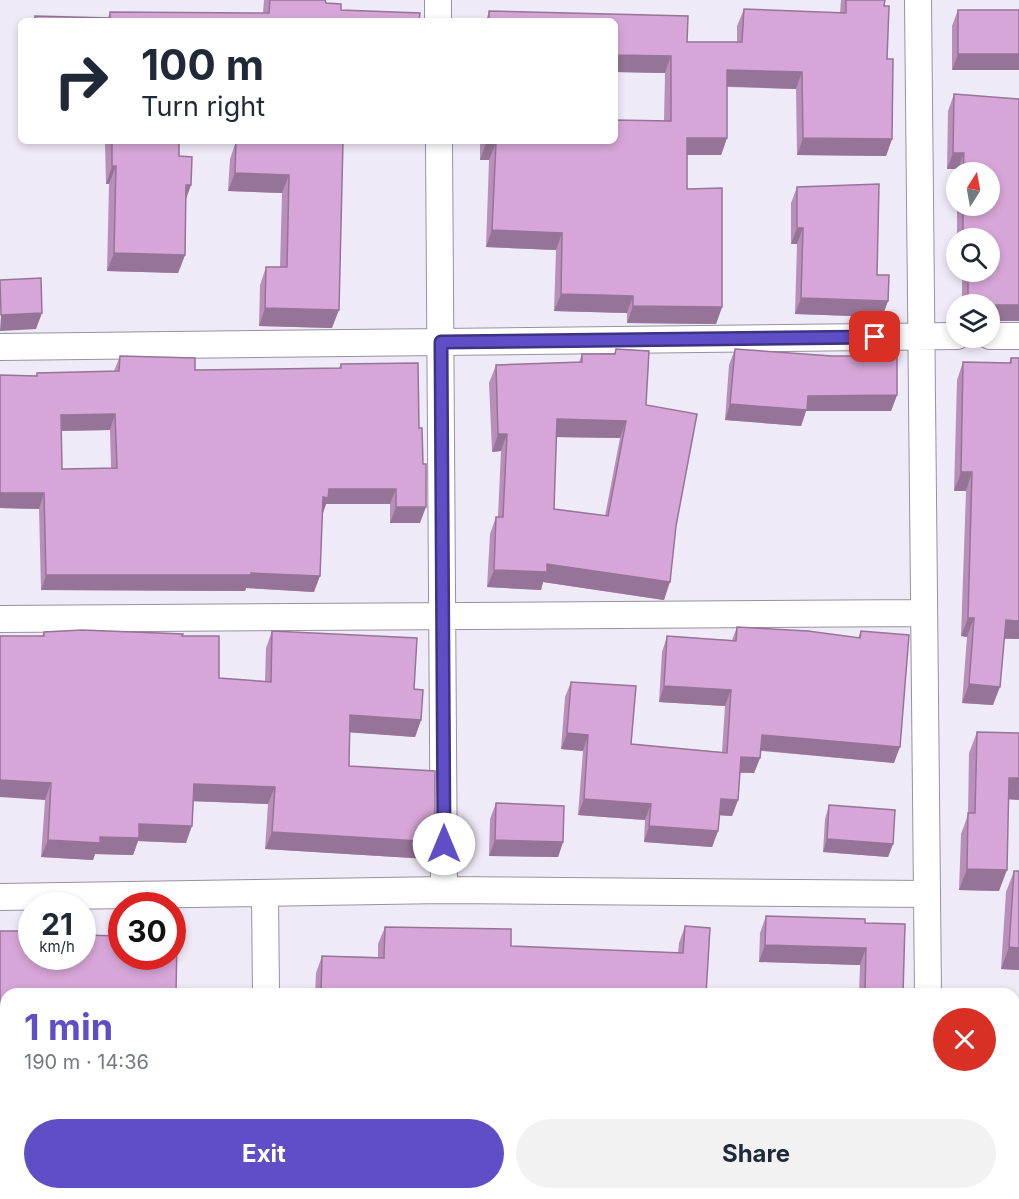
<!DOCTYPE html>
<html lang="en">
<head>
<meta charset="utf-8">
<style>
	:root { --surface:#fff; --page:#f2f2f3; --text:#1f2937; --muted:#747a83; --accent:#604ec7 }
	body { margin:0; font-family:Inter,sans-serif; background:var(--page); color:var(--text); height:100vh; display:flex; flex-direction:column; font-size:22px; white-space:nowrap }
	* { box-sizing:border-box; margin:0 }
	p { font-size:20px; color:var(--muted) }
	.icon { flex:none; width:33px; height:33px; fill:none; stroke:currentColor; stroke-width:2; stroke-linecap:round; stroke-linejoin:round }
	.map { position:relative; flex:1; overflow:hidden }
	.drawer { position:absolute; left:0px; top:988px; width:1020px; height:212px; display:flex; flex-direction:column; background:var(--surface); border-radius:18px 18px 0 0; box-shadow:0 3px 9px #0003 }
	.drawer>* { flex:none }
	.top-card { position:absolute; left:18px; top:18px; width:600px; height:126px; border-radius:9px; box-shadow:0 3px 9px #0003; background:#fff; color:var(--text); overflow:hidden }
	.needle { width:39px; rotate:11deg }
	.fabs { position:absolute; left:946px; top:162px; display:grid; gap:12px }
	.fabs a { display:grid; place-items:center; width:54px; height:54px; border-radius:50%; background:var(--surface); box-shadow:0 3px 9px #0003; font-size:30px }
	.speed { position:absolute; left:18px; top:892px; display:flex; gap:12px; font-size:30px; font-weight:700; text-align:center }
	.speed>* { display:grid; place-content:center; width:78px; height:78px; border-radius:50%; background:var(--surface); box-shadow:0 3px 9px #0003; line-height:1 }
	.speed small { font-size:15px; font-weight:400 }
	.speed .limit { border:9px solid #d22; background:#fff; color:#111 }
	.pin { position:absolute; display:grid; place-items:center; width:51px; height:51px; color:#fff; margin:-26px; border-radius:12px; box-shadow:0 3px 9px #0006 }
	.me { position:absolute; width:66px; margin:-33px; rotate:0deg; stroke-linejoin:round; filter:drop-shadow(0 0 4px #0008) }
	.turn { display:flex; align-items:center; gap:21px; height:126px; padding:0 24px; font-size:27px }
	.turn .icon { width:78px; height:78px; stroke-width:2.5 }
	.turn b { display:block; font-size:42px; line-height:51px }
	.round { display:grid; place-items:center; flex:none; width:63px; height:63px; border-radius:32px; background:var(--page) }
	.overview { display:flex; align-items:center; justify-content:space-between; height:102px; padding:0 24px }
	h1 { font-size:36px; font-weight:700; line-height:45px; color:var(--accent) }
	.primary-button { display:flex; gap:12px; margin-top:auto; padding:12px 24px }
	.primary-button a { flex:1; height:69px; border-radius:36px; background:var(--accent); color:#fff; font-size:24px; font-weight:700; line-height:69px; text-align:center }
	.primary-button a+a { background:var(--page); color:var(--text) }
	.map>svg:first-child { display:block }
</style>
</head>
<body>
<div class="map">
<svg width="1019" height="1199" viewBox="0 0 1019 1199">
	<rect width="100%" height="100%" fill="#efeaf7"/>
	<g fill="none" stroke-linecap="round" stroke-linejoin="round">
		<defs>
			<path id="street" d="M438,0V21
				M918,0L928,994
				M439,141L444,890
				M990,336H1019
				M0,347L957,336
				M0,619L923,613
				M265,895L266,994
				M0,897L444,890L927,894
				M269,1194V1199
				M928,1194V1199"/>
		</defs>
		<use href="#street" stroke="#97929e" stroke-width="28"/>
		<use href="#street" stroke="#fff" stroke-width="26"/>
	</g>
	<path fill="#b98fba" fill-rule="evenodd" d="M264,0H325L326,3L341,10L419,21H33L35,16L108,18L110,12L263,13Z
		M841,0H885L884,6H889L887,59H893L892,139L886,156L797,155L796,89L727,87V138L721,155H687V189L722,188V307L716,324L627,323V313L554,311L556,250L486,247L489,160H480V141H615V120L664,121L665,73L615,72V21H486L489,11L688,16L687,42H737V26L744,9L840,13Z
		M958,10H1019L952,70V26Z
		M954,94L1019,99V321H990V304H962V272H990V238H957V250V206H990V172H958V169H947L948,111Z
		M105,141H179V156L191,185L186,199L185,255L178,273L107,271L109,184H106Z
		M236,141H343L332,328L259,326L260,285L266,267H280L282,193L228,191L230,159Z
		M797,187L877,275L888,301L882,317L795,314L797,244H791V203Z
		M616,349L646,405L676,526L664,600L543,582L541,590L487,587L490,534L496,517H498L501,451L492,452L489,383L496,365L579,362L582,354H614ZM556,437L620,438L605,516L554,509Z
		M735,349L897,395L891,411H806L801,426L725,420L729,365Z
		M120,356L195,370L339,368L341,364L420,523H390V504H326L323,513L314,592L246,588L245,591L41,590L39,509L0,508V375L36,376L37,373L114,371ZM110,430L111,468L62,469L61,431Z
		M1011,358H1019V639H1004L993,705L962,703L967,637L961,636L966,491H954L957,380L963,362L1009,363Z
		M737,627L858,638L861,631L894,763L761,751L760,758L754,773H740L738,800L732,816L719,815L718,831L712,847L644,842L645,820L578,815L583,751L561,749L565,697L571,682L631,744L722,752L725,706L659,702L662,652L667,636L732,640Z
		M272,631L414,689L421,720L415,737L350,732L349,766L435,842L429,859L265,849L268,804L193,801L186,843L138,841L133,855L95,854L93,860L41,857L45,800L42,636L44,632L182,636L219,678L265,681L266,648Z
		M977,732L1008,799L999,891L959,890L961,834L968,815L969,753Z
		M496,803L563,842L558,857L489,856L490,819Z
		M829,805L893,844L888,857L823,852L825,819Z
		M1014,871H1019V970L1001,969L1006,892Z
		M766,916L865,923L903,994H859L860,965L759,962L760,933Z
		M685,926L706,994H315L316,973L322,956L378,957V944L385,927L511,946L678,953L679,943Z
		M686,1194H909V1199H684Z
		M964,1194H1014L1019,1199H964Z"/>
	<path fill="#967497" d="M958,54H1019V70H952Z
		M615,55L671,56L665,73L615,72Z
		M727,70L802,72L796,89L721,86Z
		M687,138H727L721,155H681Z
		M803,138L892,139L886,156L797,155Z
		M486,143H496L489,160H480Z
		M953,153H964L958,169H947Z
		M112,166H116L109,184H106Z
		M235,173L289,175L282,193L228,191Z
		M186,185H191L184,204Z
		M797,228H803L797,244H791Z
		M492,230L562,233L556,250L486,247Z
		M963,233H968L966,238H961Z
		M114,253L185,255L178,273L107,271Z
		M561,294L633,296L627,313L554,311Z
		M801,298L888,301L882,317L795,314Z
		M996,305H1019V321H990V308Z
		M633,306L722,307L716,324L627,323Z
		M265,308L339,310L332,328L259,326Z
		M42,313L36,329L0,331L1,315Z
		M897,395L891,411H806L801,426L725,420L730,404L808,396Z
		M115,414L110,430L55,431L61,415Z
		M557,419L626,421L620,438L551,437Z
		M498,434H507L501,451L492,452Z
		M961,472H972L966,491H954Z
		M329,489H396L390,504H326L323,513V497Z
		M0,493H44L39,509L0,508Z
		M396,507H426L420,523H390Z
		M547,564L670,582L664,600L543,582L541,590L487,587L494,570Z
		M251,573L320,576L314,592L246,588L245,591L41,590L46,575Z
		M968,618H974L967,637L961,636Z
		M1006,620L1019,621V639L999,638Z
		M969,684L1000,687L993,705L962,703Z
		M664,686L731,690L725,706L659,702Z
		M350,715L421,720L415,737L344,732Z
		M567,733L588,735L583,751L561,749Z
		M762,735L900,747L894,763L756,750Z
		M741,757L760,758L754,773L735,772Z
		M1009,778H1019V800L1001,799Z
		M0,780L51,783L45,800L0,797Z
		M194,784L275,787L268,804L187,801Z
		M584,799L651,804L645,820L578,815Z
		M721,799L738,800L732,816L715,815Z
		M139,824L192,826L186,843L138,841L133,855L95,854L93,860L41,857L48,840L100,837Z
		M649,826L718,831L712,847L644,842Z
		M272,832L435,842L429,859L265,849Z
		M827,839L893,844L888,857L823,852Z
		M495,840L563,842L558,857L489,856Z
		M967,869L1007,870L999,891L959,890Z
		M765,945L866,948L860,965L759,962Z
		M1009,947L1019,948V970L1001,969Z
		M445,990L535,992L534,994H443Z
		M2,1011L6,1012V1032H0Z
		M1014,1067H1019V1088H1014Z
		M0,1124H6V1132H0Z
		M614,1194H677L675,1199H612Z
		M968,1194H977L975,1199H966Z"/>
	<path fill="#d7a6d8" stroke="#967497" stroke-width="1.5" fill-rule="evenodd" d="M270,0H325L326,3L341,4V10L420,13L419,21H35V16L110,18V12L269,13Z
		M846,0H885L884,6H889L887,59H893L892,139L803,138L802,72L727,70V138H687V189L722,188V307L633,306V296L561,294L562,233L492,230L496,143H486V141H615V120L671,121V56L615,55V21H489V11L688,16L687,42H742L744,9L846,13Z
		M958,10H1019V54H958Z
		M954,94L1019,99V305H996L990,308V304H968V272H990V238H968V233H963V206H990V172H963L964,153H953Z
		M112,141H179V156L192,157L191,185H186L185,255L114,253L116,166H112Z
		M236,141H343L339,310L265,308L266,267H287L289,175L235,173Z
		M879,184L877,275H889L888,301L801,298L803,228H797V187Z
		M41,278L42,313L1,315L0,280Z
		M616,349L649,351L646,405L697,414L676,526L670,582L547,564V572L494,570L496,517H503L507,434H498L496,365L582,362V354H615ZM557,419L626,421L608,516L554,509Z
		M735,349L832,356H897V395L808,396L807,410L730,404Z
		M120,356L195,358V370L341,368V364L418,363L419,428H422L423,464H426V507H396V489H329L328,498L323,497L320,576L251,573V575H46L44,493H0V375L37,376V373L119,371ZM115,414L117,468L62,469L61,415Z
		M1011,358H1019V621L1006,620L1000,687L969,684L974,618H968L972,472H961L963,362L1011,363Z
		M737,627L808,631L860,638L861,631L909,635L900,747L762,735L760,758L741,757L738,800L721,799L718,831L649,826L651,804L584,799L588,735L567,733L571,682L636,686L631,744L727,753L731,690L664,686L667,636L736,641Z
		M82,630L183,634L182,636H219V678L271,682L272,631L417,638L414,689L423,690L421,720L350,715L349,766L435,771V842L272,832L275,787L194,784L192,826L139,824V838L100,837V843L48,840L51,783L0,780V636H44V632Z
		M977,732L1019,733V778H1009L1007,870L967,869L968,813H975Z
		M496,803L564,806L563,842L495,840Z
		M829,805L895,810L893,844L827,839Z
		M1014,871H1019V948L1009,947Z
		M766,916L865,919V923L905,924L903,994H865L866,948L765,945Z
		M23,926L32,927V957H82V935L122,936V957H172V936H177L176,994H6V1012L2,1011L1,1062H0V931H23Z
		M685,926L710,928L706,994H535V992L445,990V994H321L322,956L384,958L385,927L511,929V946L683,953Z
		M1014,1003H1019V1067H1014Z
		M0,1091L6,1092V1124H0Z
		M1014,1128H1019V1199H979L980,1194H1014Z
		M0,1191H6V1194H102V1199H0Z
		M690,1194H909V1199H690Z"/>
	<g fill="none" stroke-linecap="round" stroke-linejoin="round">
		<defs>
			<path id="route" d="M444,844L441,342L875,337"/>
		</defs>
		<use href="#route" stroke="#3e3381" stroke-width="15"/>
		<use href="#route" stroke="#604ec7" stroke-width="10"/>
	</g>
</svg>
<div class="fabs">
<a><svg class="needle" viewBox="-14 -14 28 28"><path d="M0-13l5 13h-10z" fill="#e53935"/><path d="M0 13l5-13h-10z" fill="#747a83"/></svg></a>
<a><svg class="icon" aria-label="search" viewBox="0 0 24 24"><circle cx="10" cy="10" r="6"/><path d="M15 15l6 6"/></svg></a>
<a><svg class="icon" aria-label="layers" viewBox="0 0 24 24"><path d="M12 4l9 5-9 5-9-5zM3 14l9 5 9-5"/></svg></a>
</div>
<div class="speed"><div>21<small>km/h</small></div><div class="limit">30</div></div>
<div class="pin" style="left:875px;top:337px;background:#d93025"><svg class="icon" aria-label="arrive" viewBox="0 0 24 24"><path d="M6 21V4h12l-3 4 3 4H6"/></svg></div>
<svg class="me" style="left:444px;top:844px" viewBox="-20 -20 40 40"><circle r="19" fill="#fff"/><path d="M0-13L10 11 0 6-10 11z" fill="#604ec7"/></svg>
<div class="top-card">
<div class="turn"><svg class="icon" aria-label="right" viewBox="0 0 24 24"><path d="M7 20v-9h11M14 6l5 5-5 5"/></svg><div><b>100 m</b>Turn right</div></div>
</div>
<section class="drawer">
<div class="overview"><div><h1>1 min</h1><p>190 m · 14:36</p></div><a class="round" style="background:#d93025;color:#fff"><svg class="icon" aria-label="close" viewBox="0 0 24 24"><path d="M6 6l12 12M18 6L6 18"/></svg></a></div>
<div class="primary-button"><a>Exit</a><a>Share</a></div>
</section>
</div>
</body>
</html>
